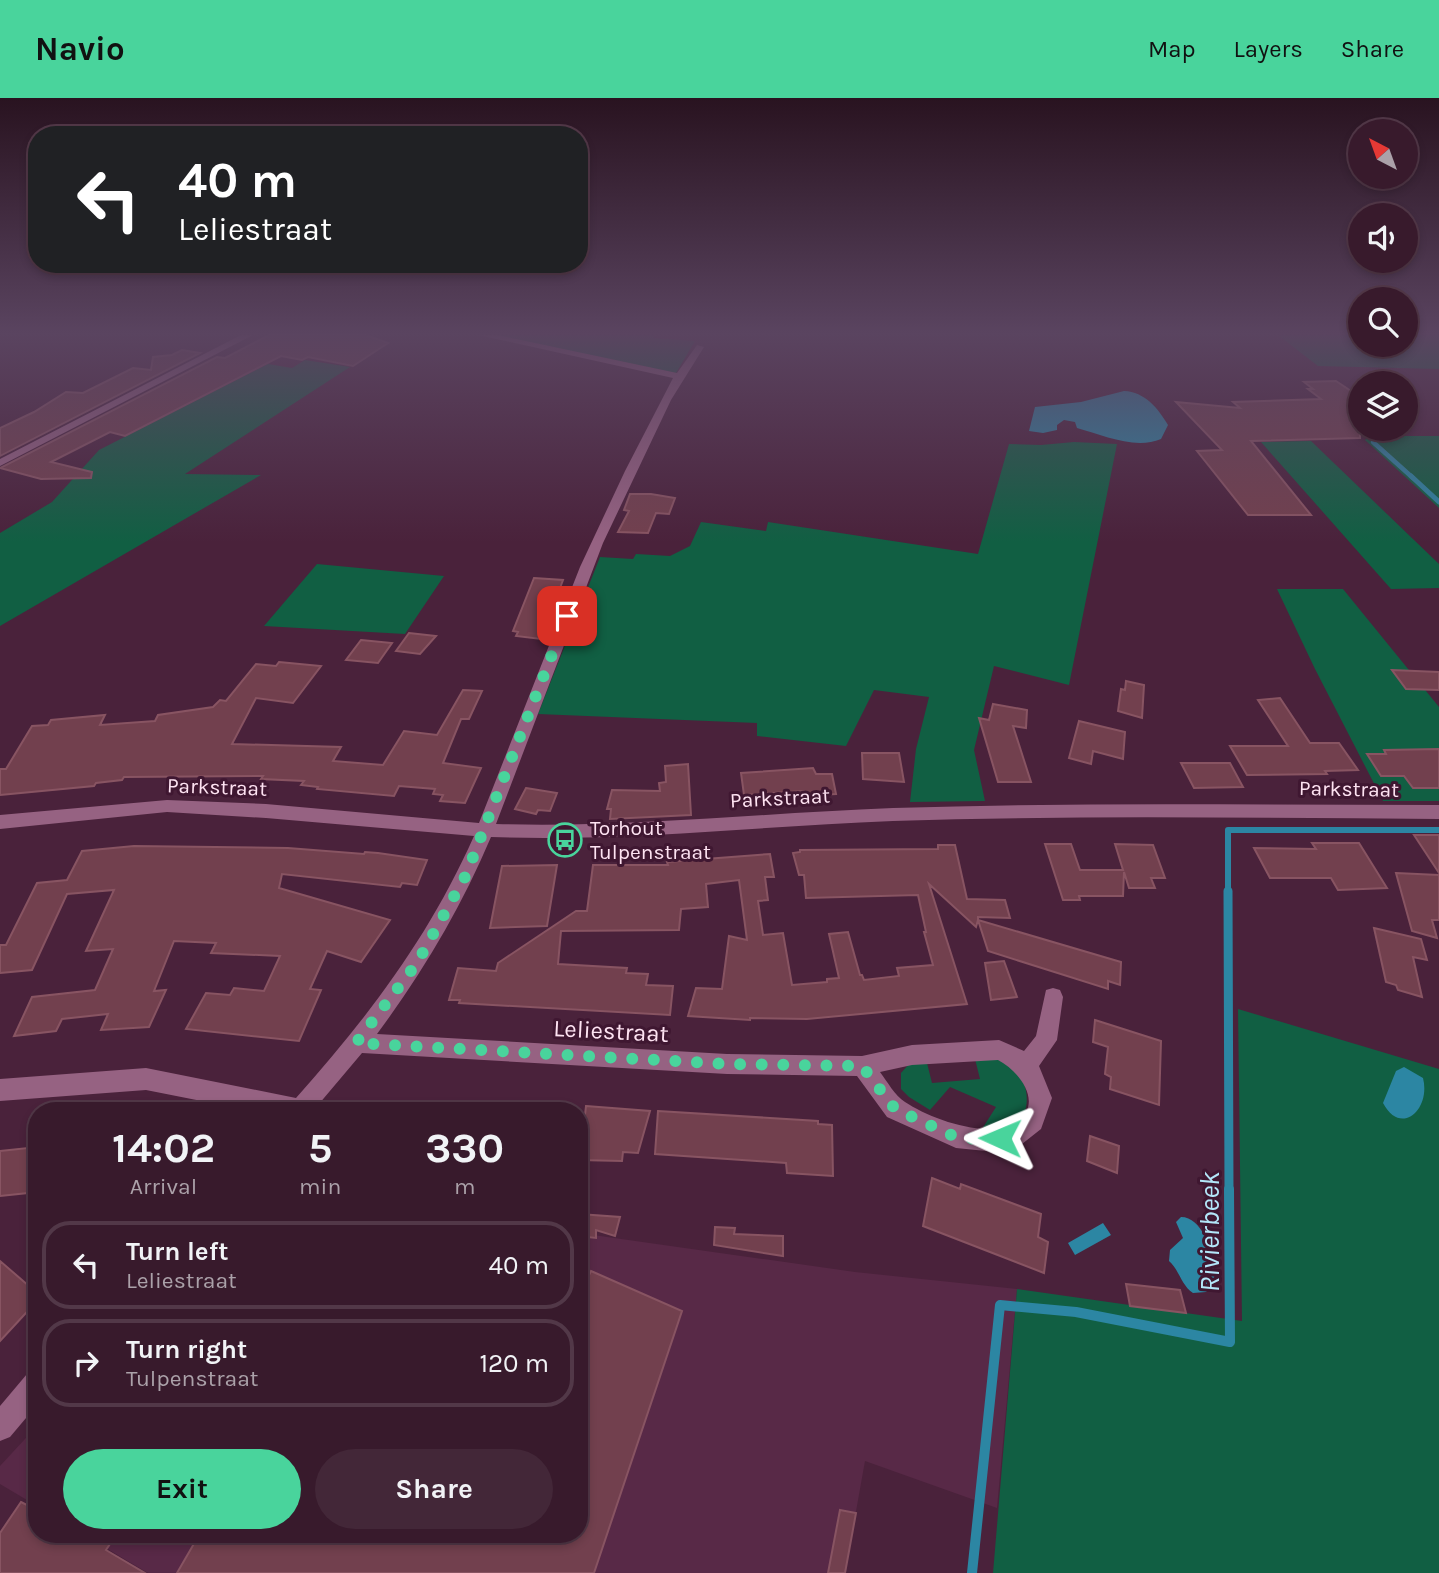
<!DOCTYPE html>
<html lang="en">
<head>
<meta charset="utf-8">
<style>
	:root { --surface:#381a2c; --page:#432738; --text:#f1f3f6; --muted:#aba1a9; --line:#523848; --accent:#49d49c }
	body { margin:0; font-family:Karla,sans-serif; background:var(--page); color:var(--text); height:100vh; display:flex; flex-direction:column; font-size:26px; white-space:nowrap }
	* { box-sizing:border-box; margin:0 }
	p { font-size:23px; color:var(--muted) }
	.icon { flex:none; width:38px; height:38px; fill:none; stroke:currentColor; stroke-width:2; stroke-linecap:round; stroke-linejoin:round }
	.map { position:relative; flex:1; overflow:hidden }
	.side { position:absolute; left:28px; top:1004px; width:560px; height:441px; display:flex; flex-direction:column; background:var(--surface); border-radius:28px; box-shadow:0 4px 10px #0003,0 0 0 2px var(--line) }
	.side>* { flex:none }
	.hud { position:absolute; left:28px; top:28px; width:560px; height:147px; border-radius:28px; box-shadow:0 4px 10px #0003,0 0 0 2px var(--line); background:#202124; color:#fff; overflow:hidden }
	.needle { width:46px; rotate:319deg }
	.controls { position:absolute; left:1348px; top:21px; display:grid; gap:14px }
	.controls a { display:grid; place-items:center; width:70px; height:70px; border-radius:50%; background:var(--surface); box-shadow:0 4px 10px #0003,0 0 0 2px var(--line); font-size:35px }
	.pin { position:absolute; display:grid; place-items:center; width:60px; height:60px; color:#fff; margin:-30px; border-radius:14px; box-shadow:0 4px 10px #0006 }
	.me { position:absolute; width:77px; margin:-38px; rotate:271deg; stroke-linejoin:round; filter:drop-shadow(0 0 5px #0008) }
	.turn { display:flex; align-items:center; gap:24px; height:147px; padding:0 35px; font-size:32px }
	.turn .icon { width:91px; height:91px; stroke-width:2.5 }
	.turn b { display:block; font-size:49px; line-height:60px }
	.eta { display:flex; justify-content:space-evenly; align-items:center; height:119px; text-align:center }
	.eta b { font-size:42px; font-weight:700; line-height:49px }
	.primary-button { display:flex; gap:14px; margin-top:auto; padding:14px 35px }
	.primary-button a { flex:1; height:80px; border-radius:42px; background:var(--accent); color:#111; font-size:28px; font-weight:700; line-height:80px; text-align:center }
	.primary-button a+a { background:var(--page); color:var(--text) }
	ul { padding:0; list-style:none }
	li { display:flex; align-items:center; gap:21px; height:88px; margin:0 14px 10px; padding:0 21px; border:4px solid var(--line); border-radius:28px }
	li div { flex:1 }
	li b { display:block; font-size:26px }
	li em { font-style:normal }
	header { display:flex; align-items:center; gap:42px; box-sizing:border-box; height:98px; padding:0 35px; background:var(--accent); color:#111 }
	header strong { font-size:33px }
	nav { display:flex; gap:38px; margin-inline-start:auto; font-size:24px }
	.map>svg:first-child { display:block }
</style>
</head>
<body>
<header>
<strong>Navio</strong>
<nav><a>Map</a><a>Layers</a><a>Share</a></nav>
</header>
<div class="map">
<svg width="1439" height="1475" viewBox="0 0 1439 1475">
	<rect width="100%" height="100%" fill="#4a223b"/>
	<path fill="#582947" d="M579,1135L855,1174L1017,1191L997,1410L865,1363L845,1475H148L84,1437H579Z
		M37,1328V1408L0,1386V1368Z"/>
	<path fill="#115f43" d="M494,237H654V240L695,243L676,275Z
		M1278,237H1360V247H1405V237H1439V271L1318,268Z
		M305,262L350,269L185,376L261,377L0,528V435L52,404L99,352L268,266L292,270Z
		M1370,338H1439V410L1365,342Z
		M1311,343L1439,466V490L1391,491L1261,344Z
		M1074,344L1117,346L1069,587L994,568L974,652L985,703L910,704L916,651L929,599L874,592L846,648L757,638V625L538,616L600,459L633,461L636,456L670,458L690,448L701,424L766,433L768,424L978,456L1009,346L1041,347Z
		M317,466L444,478L405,536L264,528Z
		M1277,491H1343L1439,609V703H1383L1315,571Z
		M1238,911L1439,971V1475H993L1017,1191L1242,1223Z
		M975,961C984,961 994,960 1003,963C1032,972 1037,1027 1004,1032C998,1033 989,1032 982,1031L996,1009L950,989L930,1012L909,999L901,991V975L909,966L927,965L932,985L980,981Z"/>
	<path fill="#2c86a3" d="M1124,293C1145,294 1158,310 1168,327L1161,341C1135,352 1103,337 1077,330L1075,324L1064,322L1057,327V332L1043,335L1029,333L1035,309L1081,304Z
		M1404,969L1423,980C1431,1011 1401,1039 1383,1005L1396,973Z
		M1181,1119C1206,1119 1216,1166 1214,1186L1206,1194L1193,1195C1181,1187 1180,1173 1169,1163L1170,1152L1183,1140L1176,1124Z
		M1103,1125L1111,1137L1075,1157L1068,1145Z"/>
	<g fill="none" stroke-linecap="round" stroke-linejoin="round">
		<path stroke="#2c86a3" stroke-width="4.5" d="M1373,344L1413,380"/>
		<path stroke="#2c86a3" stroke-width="5" d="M1411,378L1439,404"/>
		<path stroke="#2c86a3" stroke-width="6" d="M1228,794V732H1439"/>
		<path stroke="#2c86a3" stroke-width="9" d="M1228,793L1229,1093"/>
		<path stroke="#2c86a3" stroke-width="10" d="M972,1475L1000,1207L1076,1214L1230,1244L1229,1091"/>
	</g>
	<path fill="#72404e" stroke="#885462" stroke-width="2" d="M269,237H366L388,245L353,268L308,259L302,262L281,258L125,338L110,334L51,364L92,374L91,380L41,381L0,370L217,259L225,260Z
		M182,252L200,255L0,358V330L34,314L66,294L83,295L133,270L151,272L153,259L172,257Z
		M1336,283L1360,299V340L1251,343L1311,417H1248L1197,353L1222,352L1176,304L1240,310L1233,304L1321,301L1308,291H1313L1304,284Z
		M630,396H651L675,400L669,416L656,415L648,435L618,434L629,413L624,412Z
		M534,480L563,482L541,541L516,538L518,534L513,533Z
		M409,535L436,538L420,556L396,553Z
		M361,542L392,545L378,565L346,562Z
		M279,564L321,568L293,605L256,600L232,646L341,649L333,663L383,667L404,633L437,637L463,592L482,593L469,621H461L443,665L481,670L465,705L440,703L443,697L433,696L435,691L399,688L394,698L317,691L318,689L301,687L304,683L261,681L263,678L124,679L122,682L96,685L94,688L0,697V671H6L32,628L48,627L51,622L105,617L100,627L155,623L158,617L213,609L220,602L226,603L256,566L276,568Z
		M1392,572L1439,574V592L1406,591Z
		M1126,583L1144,587L1142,620L1118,613L1121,591L1125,592Z
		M1280,600L1310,645H1339L1358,672L1325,673L1327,676L1247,677L1230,648H1288L1258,602Z
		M993,606L1027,612L1026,630L1013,628L1031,684H998L979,620L989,622Z
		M1079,623L1125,634L1123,661L1093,653L1091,666L1069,660Z
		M1439,651V690H1413L1404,678H1381L1367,656H1386L1384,652Z
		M862,655H899L904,684L863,681Z
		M1181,665H1230L1243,689L1194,690Z
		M688,666L691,717L610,721L611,711H607L612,692L660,693L659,685L666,684L665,668Z
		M813,670L816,676H832L836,696L815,697L804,696V693L744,697L741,675Z
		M526,690L557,695L550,713L538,712L536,716L515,711Z
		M1414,737H1439V775Z
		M1312,745H1359L1387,790L1338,792L1331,780H1270L1254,750L1316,751Z
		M1045,746H1071L1080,772H1123L1115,746L1153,747L1165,780H1151L1155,790H1129L1124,774L1123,798H1079L1080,802H1063Z
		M938,747H955L967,801L1005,802L1010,820L978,819V822L1121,864L1120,887L1108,883V891L988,853L978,822L976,829L929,786L967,906L807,921L750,920V922L688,918L696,890L722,891L729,838L747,842L739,782L706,786L708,809L681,811L679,832L561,833L558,866L627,870L626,875L648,876L646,887L673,888L670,917L459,905L460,902H449L458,870L496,873L498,865L576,813H587L593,767H668L667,764L770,756L774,779H765L768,802L758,803L763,837L783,835L792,887L827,884V881L839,880L829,836L848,834L860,877H862L864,882L899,878L897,870L933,867L924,834H926L918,797L806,800L804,777H799L793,755L800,754V752L938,751Z
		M134,748L288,750L364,756L365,754L378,755L427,762L417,787L402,785L400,789L282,776L279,790L390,822L361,864L327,853L310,891L321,892L299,943L186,931L206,895L230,897L234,890L264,893L280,858L211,855L216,845L174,843L154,893L166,892L149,929L101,932L108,916L62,921L56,933L14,938L32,899L95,892L113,851L86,853L114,792L67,796L32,872L0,875V847H6L37,785L67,782L82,753Z
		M557,767L547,828L490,830L502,768Z
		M1396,775L1439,777V822H1432L1437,840L1412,833Z
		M1374,830L1421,841L1427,862L1413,859L1422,899L1398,892L1396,887L1386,884Z
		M1004,863L1017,899L991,902L985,865Z
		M1095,922L1161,943L1159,1007L1110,991L1111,979L1105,976L1108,949L1093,944Z
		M586,1008L650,1013L638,1055L623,1054L622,1063L579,1062V1017H585Z
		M658,1013L818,1023V1026L832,1027L833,1078L787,1075L786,1065L655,1056Z
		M1090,1038L1119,1048L1117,1075L1087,1063Z
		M37,1049V1094L0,1098V1053Z
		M932,1080L960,1091L961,1086L1041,1116L1038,1139L1048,1144L1044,1175L923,1128Z
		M579,1116L620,1119L615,1138L596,1132V1140L579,1138Z
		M715,1129L735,1130L734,1136L783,1138V1158L714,1147Z
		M0,1163L37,1195V1203L0,1243Z
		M591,1173L682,1213L594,1475H177L199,1437H579V1198Z
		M1126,1186L1180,1192L1186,1215L1130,1208Z
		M21,1404L37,1412V1437H116L106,1452L145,1475H0V1435Z
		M840,1412L856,1415L845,1475H828Z"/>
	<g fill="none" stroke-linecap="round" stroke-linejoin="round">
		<path fill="#966282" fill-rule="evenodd" d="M241,237H253L0,368V361Z
			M478,237H497L677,275L697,247L704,249L671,302L603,445L496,726C629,730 761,715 893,710C1075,704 1257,707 1439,707V721C1257,720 1075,717 893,723C759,728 625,744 491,739C461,810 423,874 377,936L727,956L862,958L912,947L999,942L1024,953L1036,938L1046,892L1053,890L1060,892L1063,899L1057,942L1039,968L1052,1000L1041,1031L1022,1046L986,1053L956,1050L887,1019L857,978L727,976L362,955L313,1013H252L146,992L0,1003V981L146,970L296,1000C369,918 429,839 474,738L266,720L167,714L0,731V717L167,702L266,706L479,725L580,469L625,373L673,280ZM998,962C1023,975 1047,1012 1009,1027C980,1039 929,1020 905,1004C895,998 887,983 880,974L912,967Z
			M37,1273V1307L10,1339L0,1343V1308L27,1276Z"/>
	</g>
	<linearGradient id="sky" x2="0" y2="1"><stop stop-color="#291320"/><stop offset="0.53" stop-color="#5a4460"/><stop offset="1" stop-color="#5a4460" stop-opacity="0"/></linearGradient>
	<rect width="1439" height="444" fill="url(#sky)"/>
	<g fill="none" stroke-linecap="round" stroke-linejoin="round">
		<path stroke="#49d49c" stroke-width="12" stroke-dasharray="0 21.6" d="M567,518L466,777L417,865L356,945L727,966L862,968L895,1011L956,1039L986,1042L1000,1040"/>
	</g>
	<defs>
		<symbol id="bus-ring" viewBox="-11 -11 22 22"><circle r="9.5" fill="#3f1731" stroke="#49d49c" stroke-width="1.5"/><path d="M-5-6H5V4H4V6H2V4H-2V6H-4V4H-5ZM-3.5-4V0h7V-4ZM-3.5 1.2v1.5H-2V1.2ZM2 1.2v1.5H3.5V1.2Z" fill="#49d49c"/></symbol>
	</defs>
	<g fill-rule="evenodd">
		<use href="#bus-ring" x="546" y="723" width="38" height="38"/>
	</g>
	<g text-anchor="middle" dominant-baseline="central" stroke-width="6" stroke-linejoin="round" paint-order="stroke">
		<g font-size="21" fill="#fee3f2" stroke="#3f1731">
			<text transform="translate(217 689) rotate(2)">Parkstraat</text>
			<text transform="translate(1349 691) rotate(1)">Parkstraat</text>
			<text transform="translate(780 700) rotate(-3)">Parkstraat</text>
		</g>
		<g font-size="21" fill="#fee3f2" stroke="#3f1731" text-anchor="start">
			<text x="590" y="730">Torhout<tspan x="590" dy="24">Tulpenstraat</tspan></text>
		</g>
		<g font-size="24" fill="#fee3f2" stroke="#3f1731">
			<text transform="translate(611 933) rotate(3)">Leliestraat</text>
		</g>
		<g font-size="28" font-style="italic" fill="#b3e6f9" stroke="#3f1731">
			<text transform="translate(1209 1134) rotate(-90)">Rivierbeek</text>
		</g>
	</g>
</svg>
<div class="controls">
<a><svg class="needle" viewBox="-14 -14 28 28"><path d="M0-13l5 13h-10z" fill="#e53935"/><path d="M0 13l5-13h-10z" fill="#aba1a9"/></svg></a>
<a><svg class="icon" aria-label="sound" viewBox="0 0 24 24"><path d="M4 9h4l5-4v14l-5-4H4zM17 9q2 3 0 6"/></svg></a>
<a><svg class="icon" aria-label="search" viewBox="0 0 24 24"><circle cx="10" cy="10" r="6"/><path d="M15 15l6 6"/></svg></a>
<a><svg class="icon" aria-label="layers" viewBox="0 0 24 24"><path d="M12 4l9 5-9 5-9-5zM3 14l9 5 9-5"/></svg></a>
</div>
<div class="pin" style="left:567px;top:518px;background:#d93025"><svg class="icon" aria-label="arrive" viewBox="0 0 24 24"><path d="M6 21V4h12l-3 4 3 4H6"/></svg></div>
<svg class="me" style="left:1000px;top:1040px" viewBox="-20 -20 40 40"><path d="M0-17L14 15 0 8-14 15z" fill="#49d49c" stroke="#fff" stroke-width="4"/></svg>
<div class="hud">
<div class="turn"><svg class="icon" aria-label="left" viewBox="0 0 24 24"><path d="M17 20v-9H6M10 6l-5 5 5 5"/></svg><div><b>40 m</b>Leliestraat</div></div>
</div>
<section class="side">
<div class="eta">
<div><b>14:02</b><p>Arrival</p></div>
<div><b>5</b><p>min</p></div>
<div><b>330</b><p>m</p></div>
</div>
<ul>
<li><svg class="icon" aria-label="left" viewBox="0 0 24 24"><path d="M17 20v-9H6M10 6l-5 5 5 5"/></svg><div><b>Turn left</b><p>Leliestraat</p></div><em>40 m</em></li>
<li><svg class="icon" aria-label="right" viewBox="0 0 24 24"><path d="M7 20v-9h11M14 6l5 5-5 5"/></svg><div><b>Turn right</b><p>Tulpenstraat</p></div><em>120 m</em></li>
</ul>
<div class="primary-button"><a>Exit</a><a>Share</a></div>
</section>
</div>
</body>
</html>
